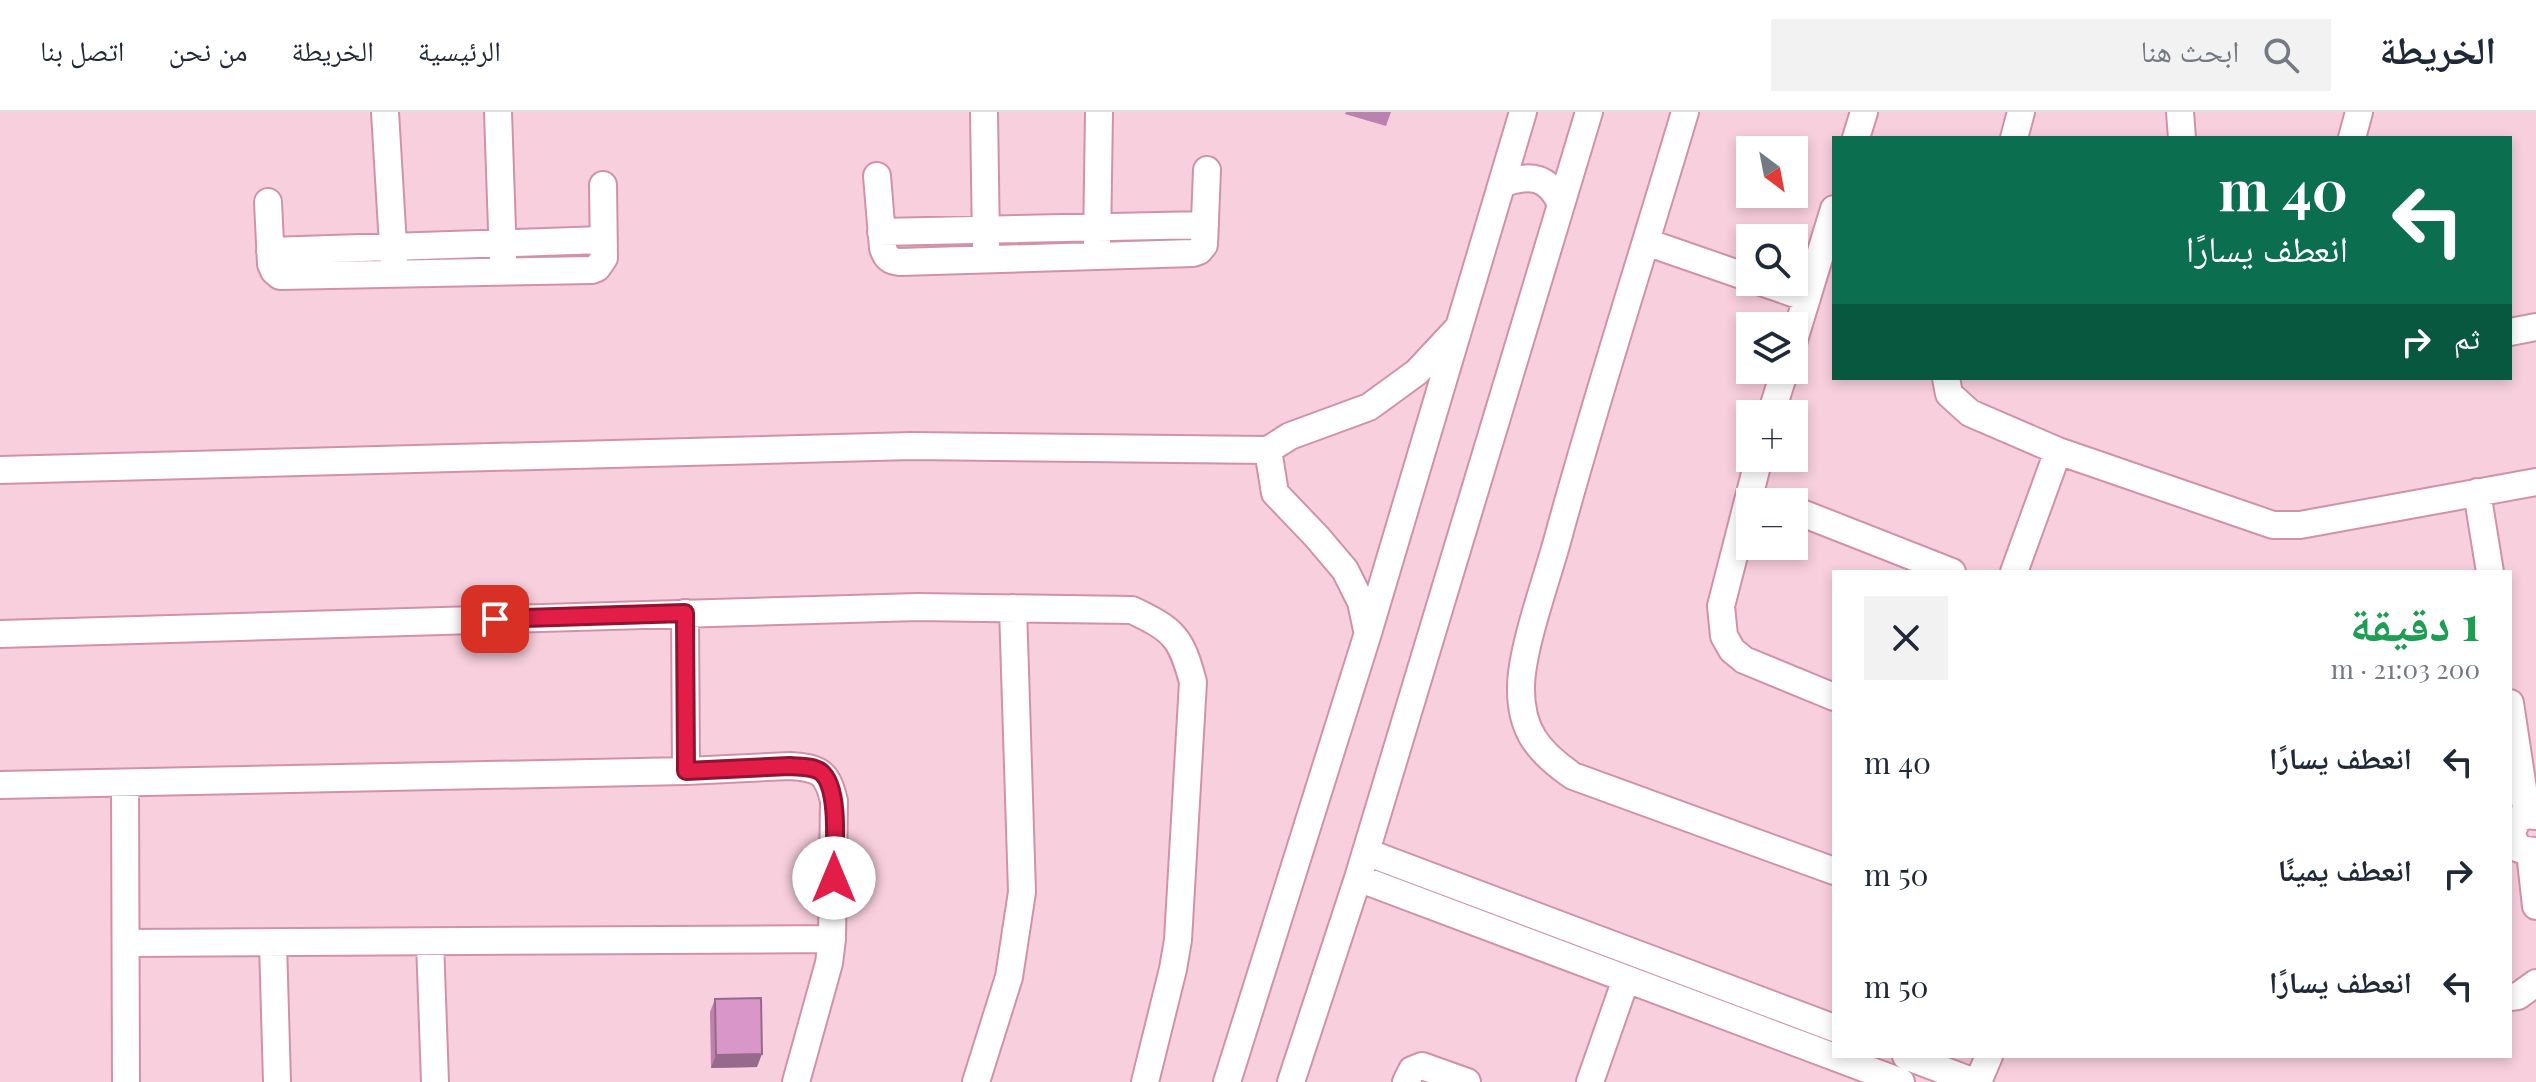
<!DOCTYPE html>
<html lang="ar">
<head>
<meta charset="utf-8">
<style>
	:root { --surface:#fff; --page:#f2f2f3; --text:#1f2937; --muted:#747a83; --line:#e0e1e3 }
	body { margin:0; font-family:"Playfair Display","Noto Naskh Arabic",serif; background:var(--page); color:var(--text); direction:rtl; height:100vh; display:flex; flex-direction:column; font-size:30px; white-space:nowrap }
	* { box-sizing:border-box; margin:0 }
	p { font-size:26px; color:var(--muted) }
	.icon { flex:none; width:44px; height:44px; fill:none; stroke:currentColor; stroke-width:2; stroke-linecap:round; stroke-linejoin:round }
	.map { position:relative; flex:1; overflow:hidden; direction:ltr }
	.drawer { position:absolute; left:1832px; top:458px; width:680px; height:488px; display:flex; flex-direction:column; background:var(--surface); border-radius:0px; box-shadow:0 4px 12px #0003; direction:rtl }
	.drawer>* { flex:none }
	.banner { position:absolute; left:1832px; top:24px; width:680px; height:244px; border-radius:0px; box-shadow:0 4px 12px #0003; direction:rtl; background:#0b6e4f; color:#fff; overflow:hidden }
	.needle { width:52px; rotate:148deg }
	.tools { position:absolute; left:1736px; top:24px; display:grid; gap:16px }
	.tools a { display:grid; place-items:center; width:72px; height:72px; border-radius:0px; background:var(--surface); box-shadow:0 4px 12px #0003; font-size:40px }
	.pin { position:absolute; display:grid; place-items:center; width:68px; height:68px; color:#fff; margin:-34px; border-radius:16px; box-shadow:0 4px 12px #0006 }
	.me { position:absolute; width:88px; margin:-44px; rotate:0deg; stroke-linejoin:round; filter:drop-shadow(0 0 6px #0008) }
	.turn { display:flex; align-items:center; gap:28px; height:168px; padding:0 32px; font-size:36px }
	.turn .icon { width:104px; height:104px; stroke-width:2.5 }
	.turn b { display:block; font-size:56px; line-height:68px }
	.then { display:flex; align-items:center; height:76px; padding:0 32px; background:#0003; gap:16px; font-size:30px }
	.round { display:grid; place-items:center; flex:none; width:84px; height:84px; border-radius:0px; background:var(--page) }
	.headline { display:flex; align-items:center; justify-content:space-between; height:136px; padding:0 32px }
	h1 { font-size:48px; font-weight:700; line-height:60px; color:#1e9e55 }
	ul { padding:0; list-style:none }
	li { display:flex; align-items:center; gap:24px; height:112px; padding:0 32px }
	li div { flex:1 }
	li b { display:block; font-size:30px }
	li em { font-style:normal }
	header { display:flex; align-items:center; gap:48px; box-sizing:border-box; height:112px; padding:0 40px; background:var(--surface); border-bottom:2px solid var(--line) }
	header strong { font-size:38px }
	nav { display:flex; gap:44px; margin-inline-start:auto; font-size:28px }
	.search { width:560px; height:72px; background:var(--page); display:flex; align-items:center; gap:20px; box-sizing:border-box; padding:0 28px; border-radius:0px; color:var(--muted); font-size:30px }
	.map>svg:first-child { display:block }
</style>
</head>
<body>
<header>
<strong>الخريطة</strong>
<div class="search"><svg class="icon" aria-label="search" viewBox="0 0 24 24"><circle cx="10" cy="10" r="6"/><path d="M15 15l6 6"/></svg>ابحث هنا</div>
<nav><a>الرئيسية</a><a>الخريطة</a><a>من نحن</a><a>اتصل بنا</a></nav>
</header>
<div class="map">
<svg width="2536" height="970" viewBox="0 0 2536 970">
	<rect width="100%" height="100%" fill="#f8cfdd"/>
	<g fill="none" stroke-linecap="round" stroke-linejoin="round">
		<defs>
			<path id="minor" d="M385,0L394,150
				M498,0L503,147
				M984,0L986,132
				M1685,0C1643,142 1597,283 1558,426C1547,467 1522,534 1521,574C1520,618 1538,640 1573,664L1834,759
				M2180,0L2182,26
				M1856,26L1864,0
				M2014,26L2021,0
				M2352,26L2359,0
				M877,64L883,136C886,146 890,149 900,150L1193,141L1199,139L1204,133L1207,58
				M1504,71C1531,62 1548,64 1561,92
				M268,90L271,152L274,159L280,164L592,158L597,156L604,146L603,73
				M881,120L1205,113
				M1646,130L1750,166
				M1097,132L1099,0
				M270,139L603,128
				M1761,170L1807,186
				M2510,220L2536,215
				M1794,228L1834,97
				M1946,266L1949,282L1970,301L2058,339L2273,413H2300L2536,370
				M1771,302L1785,258
				M1268,338L1275,381L1317,425L1345,458L1361,490L1367,518
				M1759,346L1721,494L1724,524L1732,538L1744,548L1834,585
				M0,358L912,334L1268,338L1290,324L1369,295L1417,260L1458,216
				M2477,380L2490,460
				M1794,398L1952,460
				M2014,460L2058,339
				M685,501L686,659
				M0,522L918,495L1132,498C1174,518 1181,525 1193,570L1178,828L1173,857L1145,970
				M2510,591L2527,703
				M125,671L126,970
				M0,673L686,659L790,654C820,656 827,660 834,689L832,827L829,851L796,970
				M2536,704L2527,703L2518,707L2511,722L2519,737L2536,739
				M1366,740L1834,916
				M2530,740L2536,794
				M1358,766L1901,970
				M430,830L435,970
				M126,831L832,827
				M273,831L277,970
				M2510,885L2518,884L2536,871
				M1906,944L1974,970
				M976,970L1009,865L1022,780L1013,496
				M1227,970L1368,521L1523,0
				M1291,970L1358,766L1589,0
				M1406,970L1412,958L1422,954L1467,970
				M1590,970L1626,867
				M1978,970L1989,944"/>
		</defs>
		<use href="#minor" stroke="#d192a8" stroke-width="30"/>
		<use href="#minor" stroke="#fff" stroke-width="26"/>
	</g>
	<path fill="#ba82ac" d="M1346,0H1391L1386,14L1345,2Z
		M715,887L757,955L711,956L710,900Z"/>
	<path fill="#976a8c" d="M762,942L757,955L711,956L716,943Z"/>
	<path fill="#d897c8" stroke="#976a8c" stroke-width="2" d="M761,886L762,942L716,943L715,887Z"/>
	<g fill="none" stroke-linecap="round" stroke-linejoin="round">
		<defs>
			<path id="route" d="M495,507L685,501L686,659L790,654C800,655 813,654 821,660C841,676 834,742 834,766"/>
		</defs>
		<use href="#route" stroke="#92132f" stroke-width="20"/>
		<use href="#route" stroke="#e11d48" stroke-width="14"/>
	</g>
</svg>
<div class="tools">
<a><svg class="needle" viewBox="-14 -14 28 28"><path d="M0-13l5 13h-10z" fill="#e53935"/><path d="M0 13l5-13h-10z" fill="#747a83"/></svg></a>
<a><svg class="icon" aria-label="search" viewBox="0 0 24 24"><circle cx="10" cy="10" r="6"/><path d="M15 15l6 6"/></svg></a>
<a><svg class="icon" aria-label="layers" viewBox="0 0 24 24"><path d="M12 4l9 5-9 5-9-5zM3 14l9 5 9-5"/></svg></a>
<a>+</a>
<a>−</a>
</div>
<div class="pin" style="left:495px;top:507px;background:#d93025"><svg class="icon" aria-label="arrive" viewBox="0 0 24 24"><path d="M6 21V4h12l-3 4 3 4H6"/></svg></div>
<svg class="me" style="left:834px;top:766px" viewBox="-20 -20 40 40"><circle r="19" fill="#fff"/><path d="M0-13L10 11 0 6-10 11z" fill="#e11d48"/></svg>
<div class="banner">
<div class="turn"><svg class="icon" aria-label="left" viewBox="0 0 24 24"><path d="M17 20v-9H6M10 6l-5 5 5 5"/></svg><div><b>40 m</b>انعطف يسارًا</div></div>
<div class="then">ثم<svg class="icon" aria-label="right" viewBox="0 0 24 24"><path d="M7 20v-9h11M14 6l5 5-5 5"/></svg></div>
</div>
<section class="drawer">
<div class="headline"><div><h1>1 دقيقة</h1><p>200 m · 21:03</p></div><a class="round"><svg class="icon" aria-label="close" viewBox="0 0 24 24"><path d="M6 6l12 12M18 6L6 18"/></svg></a></div>
<ul>
<li><svg class="icon" aria-label="left" viewBox="0 0 24 24"><path d="M17 20v-9H6M10 6l-5 5 5 5"/></svg><div><b>انعطف يسارًا</b></div><em>40 m</em></li>
<li><svg class="icon" aria-label="right" viewBox="0 0 24 24"><path d="M7 20v-9h11M14 6l5 5-5 5"/></svg><div><b>انعطف يمينًا</b></div><em>50 m</em></li>
<li><svg class="icon" aria-label="left" viewBox="0 0 24 24"><path d="M17 20v-9H6M10 6l-5 5 5 5"/></svg><div><b>انعطف يسارًا</b></div><em>50 m</em></li>
</ul>
</section>
</div>
</body>
</html>
